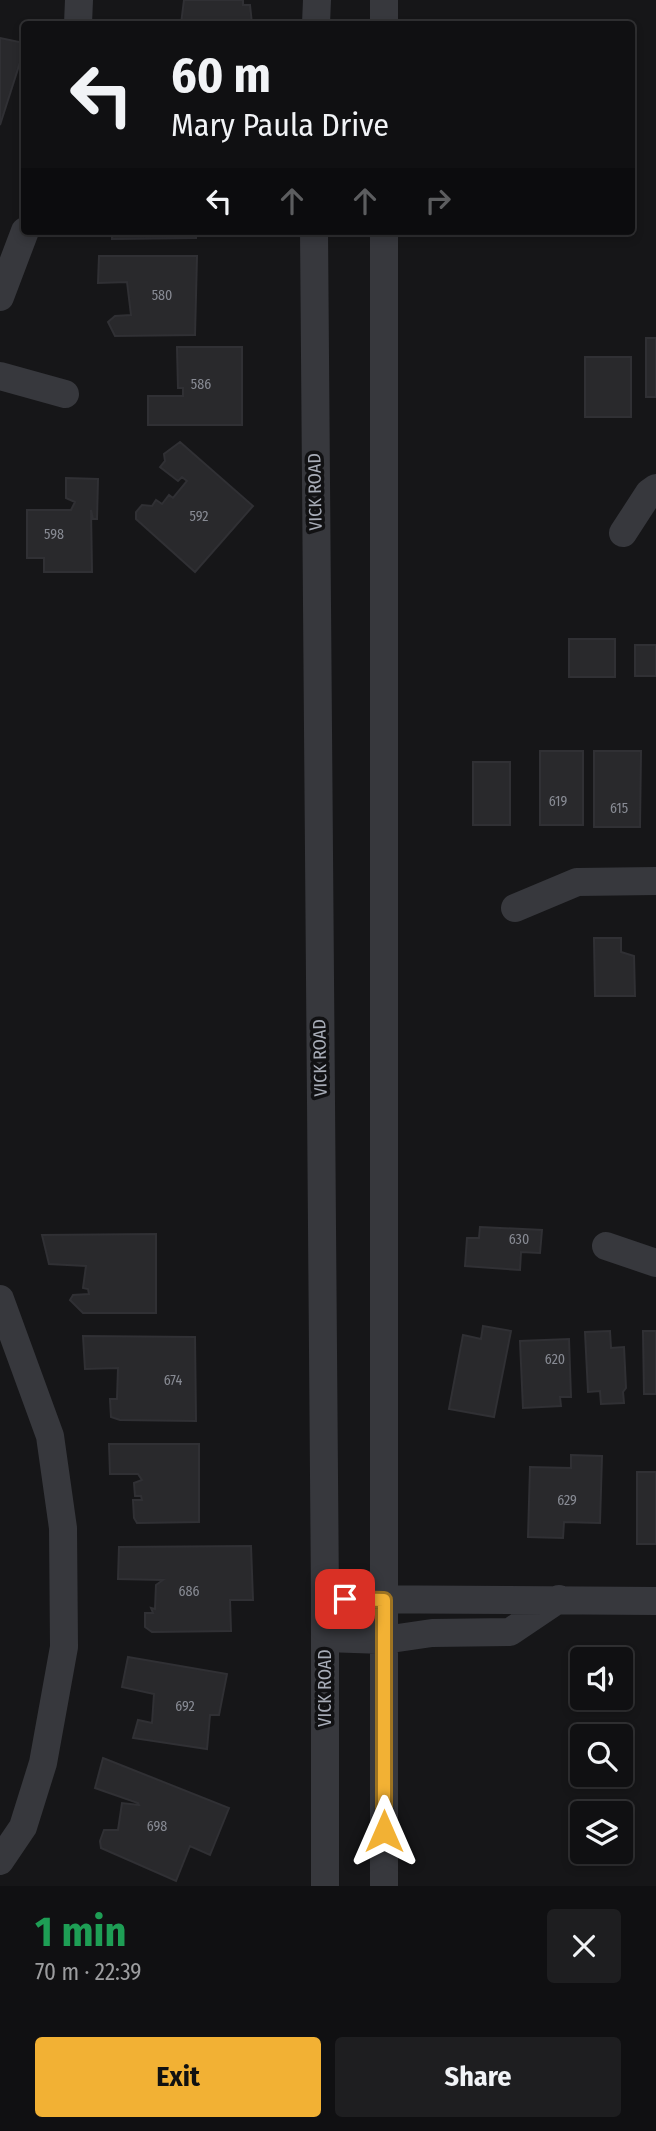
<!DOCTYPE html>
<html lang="en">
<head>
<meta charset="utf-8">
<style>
	:root { --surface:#101012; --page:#1e1e20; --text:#f1f3f6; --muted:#9c9d9f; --line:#303032; --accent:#f2b134 }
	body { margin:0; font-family:"Fira Sans Condensed",sans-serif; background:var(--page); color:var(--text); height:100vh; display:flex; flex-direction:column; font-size:26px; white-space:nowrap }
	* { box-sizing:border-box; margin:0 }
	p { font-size:23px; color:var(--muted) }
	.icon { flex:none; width:38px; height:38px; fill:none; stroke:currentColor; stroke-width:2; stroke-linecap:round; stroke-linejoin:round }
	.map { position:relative; height:1886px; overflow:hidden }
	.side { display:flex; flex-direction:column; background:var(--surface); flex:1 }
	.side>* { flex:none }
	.hud { position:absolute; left:21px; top:21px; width:614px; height:214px; border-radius:7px; box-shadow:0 4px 10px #0003,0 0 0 2px var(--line); background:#101012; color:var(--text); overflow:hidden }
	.tools { position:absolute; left:570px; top:1647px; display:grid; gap:14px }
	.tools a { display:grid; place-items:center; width:63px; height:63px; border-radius:7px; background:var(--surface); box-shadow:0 4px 10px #0003,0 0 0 2px var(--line); font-size:35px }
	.pin { position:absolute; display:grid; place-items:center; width:60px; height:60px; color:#fff; margin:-30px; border-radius:14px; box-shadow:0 4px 10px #0006 }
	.me { position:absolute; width:77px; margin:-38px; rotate:0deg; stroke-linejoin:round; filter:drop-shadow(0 0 5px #0008) }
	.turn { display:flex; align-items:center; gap:24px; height:147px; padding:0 35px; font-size:32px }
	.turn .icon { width:91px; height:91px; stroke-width:2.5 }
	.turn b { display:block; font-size:49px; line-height:60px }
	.lanes { display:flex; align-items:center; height:66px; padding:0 35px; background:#0003; justify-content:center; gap:35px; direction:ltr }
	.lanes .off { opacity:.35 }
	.round { display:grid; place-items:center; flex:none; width:74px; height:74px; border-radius:7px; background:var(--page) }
	.overview { display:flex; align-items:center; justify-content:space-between; height:119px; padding:0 35px }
	h1 { font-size:42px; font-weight:700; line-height:52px; color:#1e9e55 }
	.cta { display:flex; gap:14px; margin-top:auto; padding:14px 35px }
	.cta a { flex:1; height:80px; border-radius:7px; background:var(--accent); color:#111; font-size:28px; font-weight:700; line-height:80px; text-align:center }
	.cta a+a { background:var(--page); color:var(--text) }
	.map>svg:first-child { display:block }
</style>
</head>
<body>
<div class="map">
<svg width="656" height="1886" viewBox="0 0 656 1886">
	<rect width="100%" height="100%" fill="#161618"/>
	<path fill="#29292c" stroke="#303034" stroke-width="2" d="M184,0H243V5H250L252,24H140H181Z
		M0,38L24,43V50L0,125Z
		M112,231H196V238L112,239Z
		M99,256H197L195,335L115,336L108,322L115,316L131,315L127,282L98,283Z
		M646,338H656V397H646Z
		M177,347H242V425H148V396H183V388H178Z
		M585,357H631V417H585Z
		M180,442L253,506L195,572L136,519V512L142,505L152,506L156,500L162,504L169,495L173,498L187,481L182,477L178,481L160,467L165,461L164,454Z
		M66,478L98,479L97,519H93L91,510L92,572H44V558H27V510H71L75,502L66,498Z
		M569,639H615V677H569Z
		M635,645H656V676H635Z
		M540,751H583V825H540Z
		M594,751H641L640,827H594Z
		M473,762H510V825H473Z
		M594,938H621V952L634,956L635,996H595Z
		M480,1227L542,1230L540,1253L521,1252L520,1270L465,1266L467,1238H479Z
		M156,1234V1313H83L70,1300L73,1295L89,1294L88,1289L83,1288L86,1266L49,1264L42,1235Z
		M483,1326L511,1331L494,1417L449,1409L463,1335L481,1339Z
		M610,1331L611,1348L624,1347L626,1388L623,1392L624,1403L601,1404L600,1391L588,1392L585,1332Z
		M643,1331H656V1394H644Z
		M83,1336L195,1337L196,1421L120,1420L111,1417L110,1399H117L118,1368L85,1369Z
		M569,1339L571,1397H560L561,1406L523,1408L520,1341Z
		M109,1444H199V1522L137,1523L134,1518L133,1500H142L141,1496H135L134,1483L142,1480L138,1474H110Z
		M571,1455L602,1456L600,1523L564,1522L563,1538L528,1537L530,1467L571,1468Z
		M637,1472H656V1544H637Z
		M251,1546L253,1600H230L231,1631L152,1632L145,1627V1613H153L151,1608L155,1609L156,1585L163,1580L118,1579L119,1547Z
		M128,1657L227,1674L219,1715H210L207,1749L133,1738L138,1720L152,1723L154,1694L122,1687Z
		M103,1758L229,1808L210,1855L190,1846L176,1881L101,1848L100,1841L104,1830H118L122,1803L139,1805L138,1803L95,1788Z"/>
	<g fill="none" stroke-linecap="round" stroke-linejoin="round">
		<path stroke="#37383d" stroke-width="28" d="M78,24L79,0
			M316,24L317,0
			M384,24V0
			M314,231L325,1599V1886
			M0,297L25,231
			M0,376L65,394
			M623,533L649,493L656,488
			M515,908L577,882L656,881
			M606,1246L656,1263
			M0,1299L50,1436L63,1528L64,1647L43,1763L23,1827L0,1861
			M325,1599L656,1601
			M325,1638L384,1640L432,1633L510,1632L559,1599
			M384,1886V231"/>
	</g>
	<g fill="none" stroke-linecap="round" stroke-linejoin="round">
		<defs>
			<path id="route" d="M345,1599L384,1600V1831"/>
		</defs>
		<use href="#route" stroke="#9d7322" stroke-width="18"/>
		<use href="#route" stroke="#f2b134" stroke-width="12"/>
	</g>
	<g text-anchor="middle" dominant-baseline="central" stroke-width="7" stroke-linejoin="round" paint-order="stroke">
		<g font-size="14" fill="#888b94">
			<text x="162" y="295">580</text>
			<text x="201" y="384">586</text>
			<text x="199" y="516">592</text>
			<text x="54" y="534">598</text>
			<text x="558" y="801">619</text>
			<text x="619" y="808">615</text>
			<text x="519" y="1239">630</text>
			<text x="555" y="1359">620</text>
			<text x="173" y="1380">674</text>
			<text x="567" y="1500">629</text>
			<text x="189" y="1591">686</text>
			<text x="185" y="1706">692</text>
			<text x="157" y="1826">698</text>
		</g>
		<g font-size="18" fill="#a8adb8" stroke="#111113">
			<text transform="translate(315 492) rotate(-91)">VICK ROAD</text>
			<text transform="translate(320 1058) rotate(-91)">VICK ROAD</text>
			<text transform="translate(325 1688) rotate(-90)">VICK ROAD</text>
		</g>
	</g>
</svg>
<div class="tools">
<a><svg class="icon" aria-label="sound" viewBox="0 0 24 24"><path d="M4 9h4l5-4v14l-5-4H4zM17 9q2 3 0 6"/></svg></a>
<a><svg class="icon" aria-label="search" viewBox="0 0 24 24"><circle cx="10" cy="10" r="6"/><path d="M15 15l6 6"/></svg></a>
<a><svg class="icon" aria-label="layers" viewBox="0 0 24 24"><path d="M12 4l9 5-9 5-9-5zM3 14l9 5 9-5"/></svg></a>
</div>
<div class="pin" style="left:345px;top:1599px;background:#d93025"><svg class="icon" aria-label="arrive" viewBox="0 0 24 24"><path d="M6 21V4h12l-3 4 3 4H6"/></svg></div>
<svg class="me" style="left:384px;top:1831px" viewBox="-20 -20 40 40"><path d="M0-17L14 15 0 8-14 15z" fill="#f2b134" stroke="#fff" stroke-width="4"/></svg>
<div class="hud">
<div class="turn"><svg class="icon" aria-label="left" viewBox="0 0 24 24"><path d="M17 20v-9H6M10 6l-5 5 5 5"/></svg><div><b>60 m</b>Mary Paula Drive</div></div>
<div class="lanes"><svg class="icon" aria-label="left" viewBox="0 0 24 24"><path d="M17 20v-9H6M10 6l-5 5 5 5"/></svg><svg class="icon off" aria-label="ahead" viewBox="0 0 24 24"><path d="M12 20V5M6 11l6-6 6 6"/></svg><svg class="icon off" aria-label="ahead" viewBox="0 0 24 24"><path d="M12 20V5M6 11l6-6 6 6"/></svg><svg class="icon off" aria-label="right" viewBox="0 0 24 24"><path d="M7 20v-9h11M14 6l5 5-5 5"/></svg></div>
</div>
</div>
<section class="side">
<div class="overview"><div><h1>1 min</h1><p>70 m · 22:39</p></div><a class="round"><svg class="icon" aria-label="close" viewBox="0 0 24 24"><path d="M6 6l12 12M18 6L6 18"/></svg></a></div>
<div class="cta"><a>Exit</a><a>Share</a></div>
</section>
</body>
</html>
